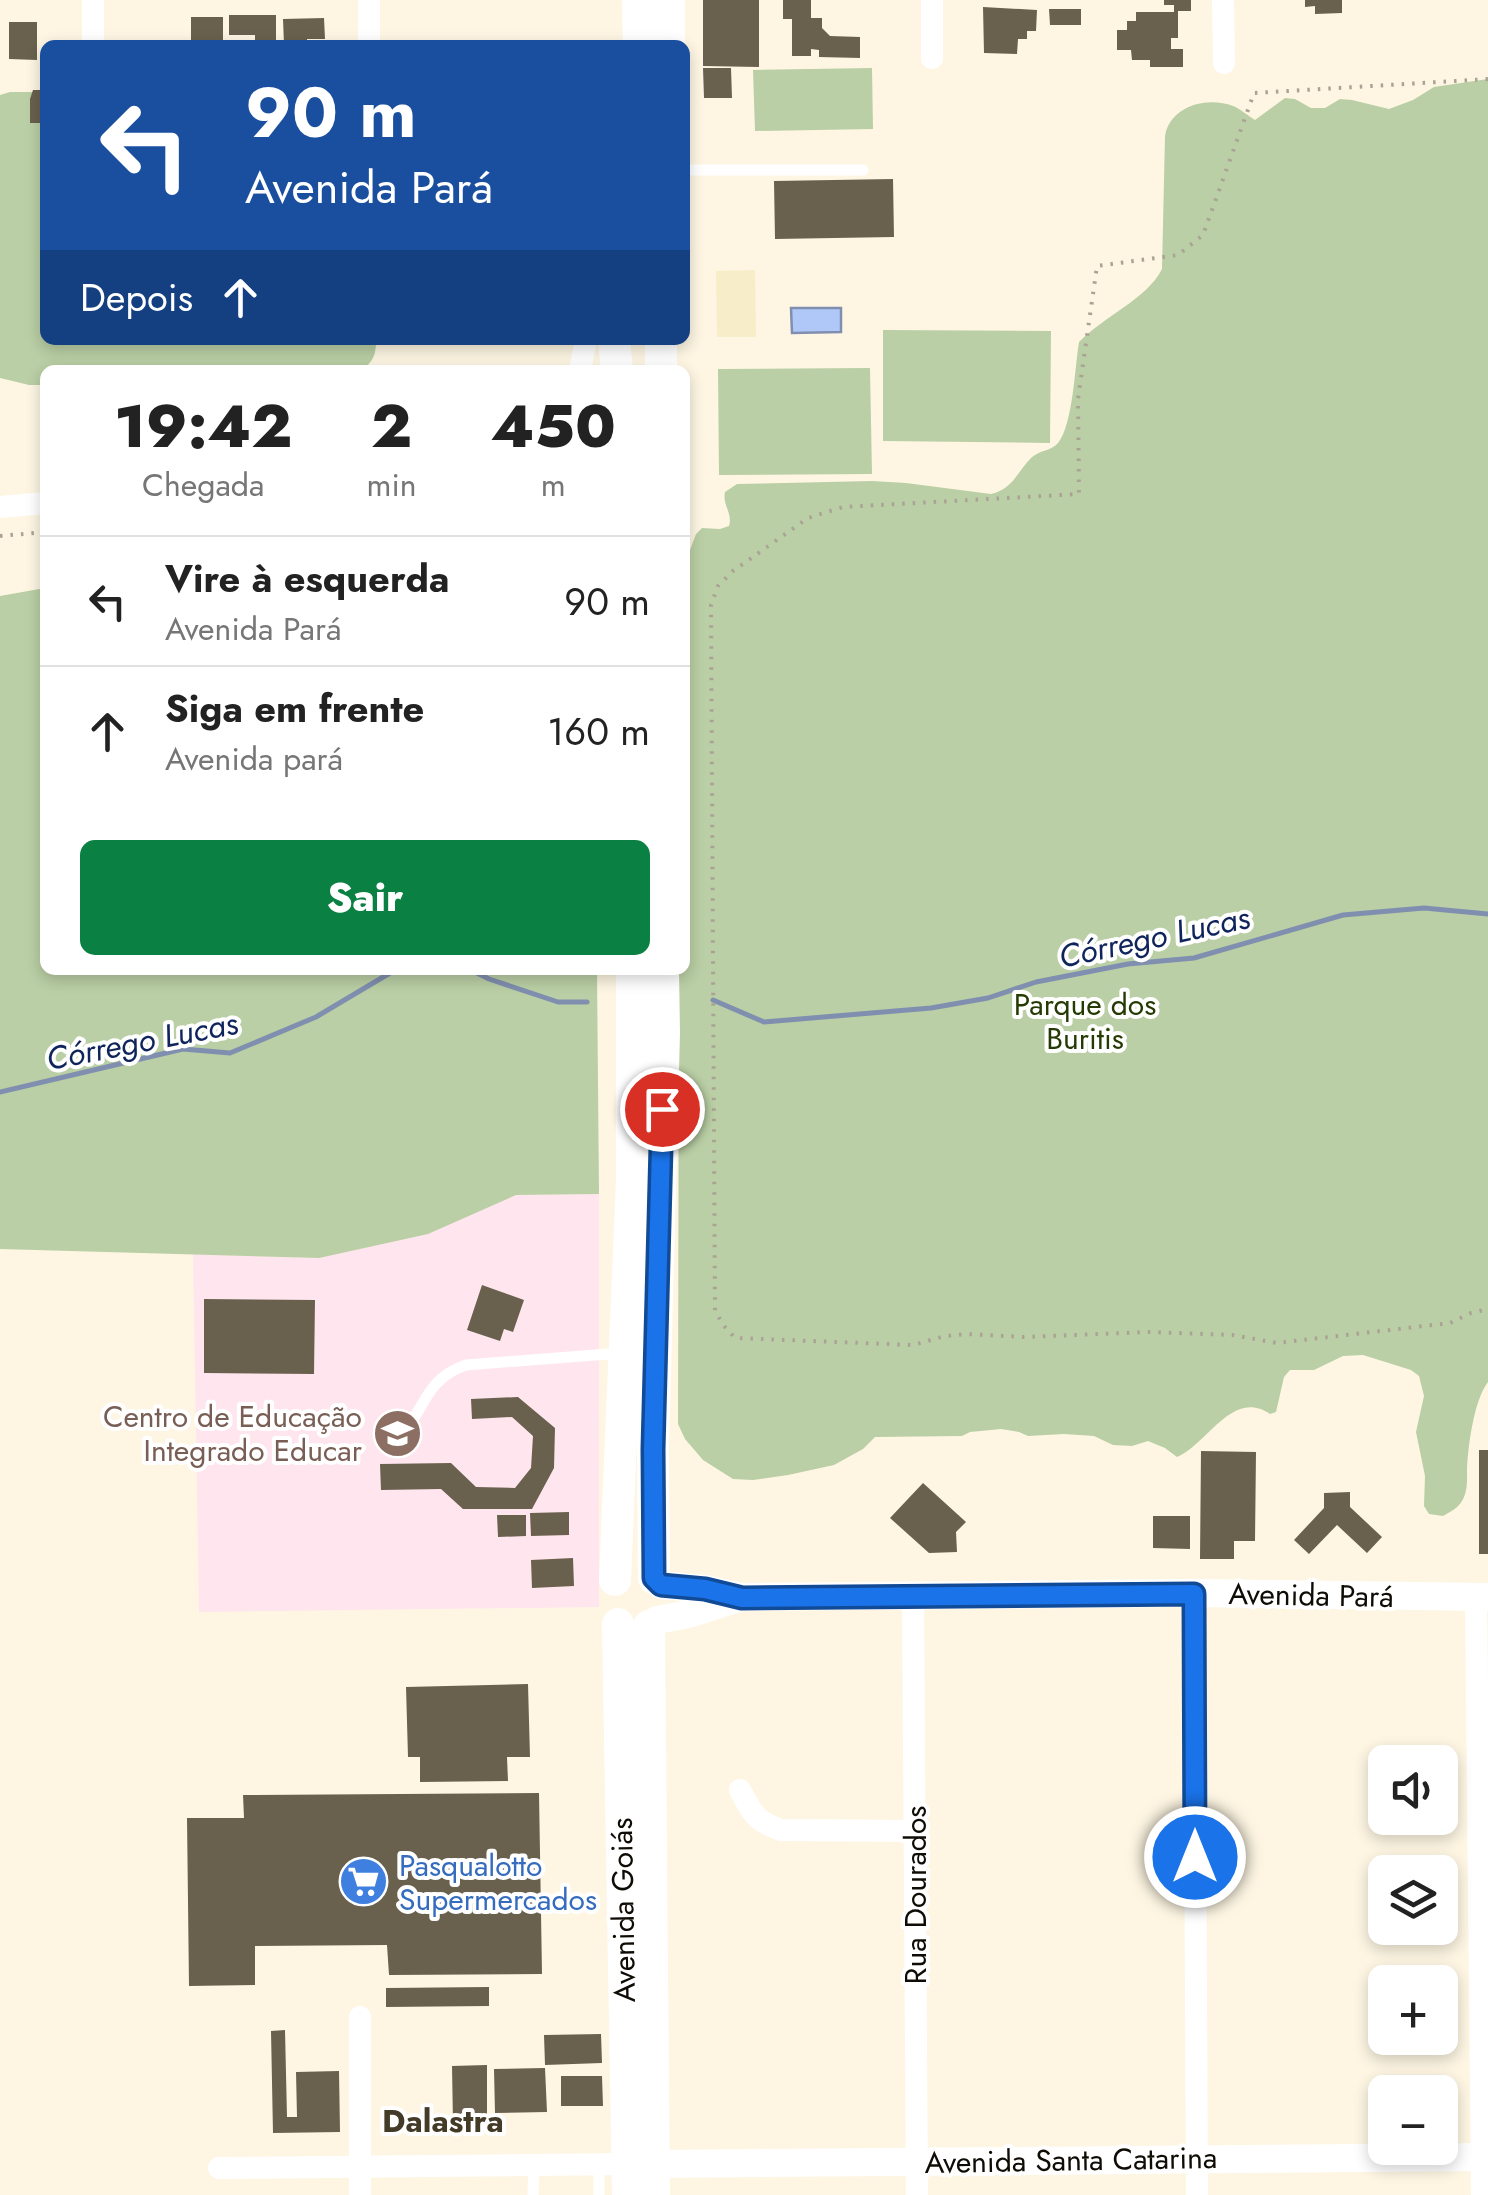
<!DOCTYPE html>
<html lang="pt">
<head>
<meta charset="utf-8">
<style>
	:root { --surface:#fff; --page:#f2f2f2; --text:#222; --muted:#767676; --line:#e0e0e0; --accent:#0b8043 }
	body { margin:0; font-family:Jost,sans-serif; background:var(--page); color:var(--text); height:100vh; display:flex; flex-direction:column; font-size:38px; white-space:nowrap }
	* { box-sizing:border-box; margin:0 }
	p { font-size:32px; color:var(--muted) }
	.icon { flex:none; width:55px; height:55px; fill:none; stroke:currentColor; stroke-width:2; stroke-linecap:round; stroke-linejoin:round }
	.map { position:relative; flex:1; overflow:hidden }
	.details { position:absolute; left:40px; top:365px; width:650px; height:610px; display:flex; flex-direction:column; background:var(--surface); border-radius:15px; box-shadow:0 5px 15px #0003 }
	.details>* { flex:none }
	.top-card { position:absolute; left:40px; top:40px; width:650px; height:305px; border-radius:15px; box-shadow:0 5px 15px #0003; background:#1a4fa0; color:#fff; overflow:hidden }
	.fabs { position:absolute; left:1368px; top:1745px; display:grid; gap:20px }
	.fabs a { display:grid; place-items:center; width:90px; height:90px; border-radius:15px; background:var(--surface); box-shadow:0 5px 15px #0003; font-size:50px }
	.pin { position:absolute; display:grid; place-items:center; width:85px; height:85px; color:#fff; margin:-42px; border:5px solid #fff; border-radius:50%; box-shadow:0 2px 10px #0007 }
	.me { position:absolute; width:110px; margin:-55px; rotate:0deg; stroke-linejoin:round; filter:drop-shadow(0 0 8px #0008) }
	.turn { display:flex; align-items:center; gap:35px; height:210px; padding:0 40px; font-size:45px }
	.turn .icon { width:130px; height:130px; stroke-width:2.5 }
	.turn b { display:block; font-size:70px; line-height:85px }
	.then { display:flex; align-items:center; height:95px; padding:0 40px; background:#0003; gap:20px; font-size:38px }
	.eta { display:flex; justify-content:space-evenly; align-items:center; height:170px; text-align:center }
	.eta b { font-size:60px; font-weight:800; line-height:70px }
	.button { display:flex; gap:20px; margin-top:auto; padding:20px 40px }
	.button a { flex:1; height:115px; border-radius:15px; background:var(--accent); color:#fff; font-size:40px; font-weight:800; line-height:115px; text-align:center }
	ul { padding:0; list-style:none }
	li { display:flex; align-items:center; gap:30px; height:130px; padding:0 40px; border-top:2px solid var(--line) }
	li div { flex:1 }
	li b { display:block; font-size:38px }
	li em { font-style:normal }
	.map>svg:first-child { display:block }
</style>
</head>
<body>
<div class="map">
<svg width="1488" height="2195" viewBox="0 0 1488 2195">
	<rect width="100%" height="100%" fill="#fef6e3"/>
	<path fill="#ffe5ed" d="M599,1194V1607L199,1612L193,1254L319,1258L516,1195Z"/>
	<path fill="#bacfa5" d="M872,68L873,129L755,131L753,70Z
		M1488,79V1382C1474,1400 1468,1446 1467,1469C1467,1480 1468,1491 1462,1501C1457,1509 1450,1512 1443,1516L1429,1514L1424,1506L1425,1476L1416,1432L1424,1396L1419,1376L1411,1370L1363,1355L1343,1356L1314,1370H1290L1284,1377L1276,1412L1270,1414C1232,1388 1207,1445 1177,1457L1165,1448L1148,1441L1132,1446L1113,1445L1094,1436L1064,1434L1028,1436L1019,1432L1001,1429L970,1432L962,1436L875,1437L863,1449L834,1465L788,1475L753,1480L733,1479L703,1460L685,1439L678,1424L679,970H685V563L696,534L702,528L720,529L729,526C733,513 722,505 725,492L737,484L872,481L906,483L991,494C1013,489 1017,472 1031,458C1039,450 1052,451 1058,443C1073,425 1075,365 1079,342C1103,317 1148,298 1162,269L1165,136C1170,106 1207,96 1233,106C1241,109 1248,116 1255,120L1285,98L1295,99L1311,108H1325L1340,99L1352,100L1389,109L1413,100L1434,87Z
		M10,92H45V340H376C376,354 374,361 362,370H45V385H29L0,378V95Z
		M883,330L1051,331L1050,443L883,441Z
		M870,368L872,474L719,475L718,369Z
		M45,588V970H597L599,1194L516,1195L428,1234L319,1258L0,1249V596Z"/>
	<path fill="#f7edc8" d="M755,270L756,337H717L716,271Z"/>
	<path fill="#b0c8f8" stroke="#808faf" stroke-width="2.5" d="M841,308V332L792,333L791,308Z"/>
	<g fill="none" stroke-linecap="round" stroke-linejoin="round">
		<path stroke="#808faf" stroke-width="5" d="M471,970L489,979L558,1002H587
			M713,1000L764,1022L931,1008L988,998L1036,982L1128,964L1194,958L1343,915L1424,908L1488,914
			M0,1092L183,1049L230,1053L316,1017L395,970"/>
	</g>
	<path fill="#69614d" d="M703,0H759V67L703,66Z
		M783,0H811V18H822V28L830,36L860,37V58L819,57V50L811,49V56H792V19H783Z
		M1164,0H1191V11H1178V38H1171V49H1183V67H1150V60H1132L1131,50H1117V30H1127V21H1136V12H1174V5H1164Z
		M1305,0H1342V13L1315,14V6L1305,7Z
		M983,7L1037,10L1036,31H1027V39H1018L1017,54L984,53Z
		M1049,9H1081V25H1050Z
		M229,15H276V44H255V35H229Z
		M191,17H223V45H191Z
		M324,18L325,39H307V45H284L283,19Z
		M9,22H37V60L9,59Z
		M703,68H731L732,98H704Z
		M33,90H45V123H30V99Z
		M893,179L894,237L775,239L774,181Z
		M482,1285L524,1300L513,1332L504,1329L500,1341L467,1330Z
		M204,1299L315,1300L314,1374L204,1373Z
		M518,1397L555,1428L554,1468L532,1509H463L441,1489L381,1490L380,1464L451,1463L476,1487L515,1488L531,1468L533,1436L512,1417L472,1419L471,1399Z
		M1479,1450H1488V1554H1479Z
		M1201,1451L1256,1452L1255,1541H1234V1559H1200Z
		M923,1483L966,1522L956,1532L957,1552L929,1553L890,1518Z
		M1350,1492V1507L1382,1537L1367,1553L1337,1525L1309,1554L1294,1540L1324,1508V1493Z
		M569,1512V1535L531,1536L530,1513Z
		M497,1515H526V1536L498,1537Z
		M1153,1516H1190V1549L1153,1548Z
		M573,1558L574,1586L532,1588L531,1560Z
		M528,1684L530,1757H507L508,1781L420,1782V1757H408L406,1687Z
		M539,1793L542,1974L389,1975L387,1945L255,1946V1985L189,1986L187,1818H244L243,1795Z
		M489,1987V2006L386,2007V1988Z
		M285,2030L287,2117H297L296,2072L339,2071L340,2132L273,2133L271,2031Z
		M601,2034L602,2063L545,2065L544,2035Z
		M487,2065V2123L453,2124L452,2066Z
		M545,2068L547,2112L495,2113L494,2069Z
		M561,2076H602L603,2106H561Z"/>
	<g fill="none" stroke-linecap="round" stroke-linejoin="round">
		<path stroke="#aaa395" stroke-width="4" stroke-dasharray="2.5 8" stroke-linecap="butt" d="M1488,79L1254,93L1203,235L1178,255L1097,266L1078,399L1079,494L843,507L808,518L733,571L718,586L711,605L715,1311L724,1326L735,1338L913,1345L945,1336L966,1334L1024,1337L1149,1332L1232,1335L1277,1343L1450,1323L1471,1313L1488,1309
			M0,536L45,532"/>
		<path stroke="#fff" stroke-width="11" d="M685,170H863
			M408,1429C425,1401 432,1376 466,1365L621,1353
			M599,2165V2195
			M533,2195L534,2165"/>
		<path stroke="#fff" stroke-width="22" d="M369,0V45
			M1223,0L1224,63
			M93,45V0
			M932,58V0
			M580,370L586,340
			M0,507L45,503
			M1194,1593L1197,2195
			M913,1595L917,2195
			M1476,1597L1482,2195
			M740,1790C752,1813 755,1821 781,1830L914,1831
			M360,2017V2195
			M219,2168L628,2164"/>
		<path stroke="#fff" stroke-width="28" d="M661,1585L705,1589L741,1597
			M657,1620L689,1614L742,1597L1194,1593L1488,1597
			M654,2164L1488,2157"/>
		<path stroke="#fff" stroke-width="32" d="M638,0L639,45
			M669,0V45
			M614,340L617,370
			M661,370V340
			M654,1578L653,1449L664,1033L663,970
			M615,1580L632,1179V970
			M618,1624L628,2195
			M649,1626L654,2195"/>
	</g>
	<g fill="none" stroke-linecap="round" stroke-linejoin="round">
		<defs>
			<path id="route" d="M662,1109L653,1449L654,1578L661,1585L705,1589L742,1598L1194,1594L1195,1857"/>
		</defs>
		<use href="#route" stroke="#114b97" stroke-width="25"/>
		<use href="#route" stroke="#1a73e8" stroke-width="18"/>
	</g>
	<defs>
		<symbol id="school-disc" viewBox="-11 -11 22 22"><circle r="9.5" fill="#8d6e63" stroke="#fff"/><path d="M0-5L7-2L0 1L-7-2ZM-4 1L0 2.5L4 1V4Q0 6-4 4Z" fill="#fff"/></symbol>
		<symbol id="supermarket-disc" viewBox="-11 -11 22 22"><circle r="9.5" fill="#3f7fe0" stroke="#fff"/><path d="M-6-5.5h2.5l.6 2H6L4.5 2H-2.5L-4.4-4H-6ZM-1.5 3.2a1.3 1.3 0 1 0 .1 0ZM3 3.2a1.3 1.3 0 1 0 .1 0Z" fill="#fff"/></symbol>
	</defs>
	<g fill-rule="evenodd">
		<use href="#school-disc" x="370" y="1406" width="55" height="55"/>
		<use href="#supermarket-disc" x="336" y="1854" width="55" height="55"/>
	</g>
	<g text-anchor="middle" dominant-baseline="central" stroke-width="8" stroke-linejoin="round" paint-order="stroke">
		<g font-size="30" fill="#253b03" stroke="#fff">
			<text x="1085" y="1004">Parque dos<tspan x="1085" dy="34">Buritis</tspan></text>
		</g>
		<g font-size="30" fill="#785e54" stroke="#fff" text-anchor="end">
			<text x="362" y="1416">Centro de Educação<tspan x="362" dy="34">Integrado Educar</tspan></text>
		</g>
		<g font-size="30" fill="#0f0b05" stroke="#fff">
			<text transform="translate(1311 1595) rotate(1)">Avenida Pará</text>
			<text transform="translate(915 1895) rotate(-90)">Rua Dourados</text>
			<text transform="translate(623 1910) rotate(-91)">Avenida Goiás</text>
			<text transform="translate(1071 2160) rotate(-1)">Avenida Santa Catarina</text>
		</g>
		<g font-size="30" fill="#366cbe" stroke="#fff" text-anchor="start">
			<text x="399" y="1865">Pasqualotto<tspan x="399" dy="34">Supermercados</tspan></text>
		</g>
		<g font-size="32" font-style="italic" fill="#0f245b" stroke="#fff">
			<text transform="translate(1154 937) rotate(-12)">Córrego Lucas</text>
			<text transform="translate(142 1041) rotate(-11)">Córrego Lucas</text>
		</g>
		<g font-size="32" font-weight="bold" fill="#433b28" stroke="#fff">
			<text x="443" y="2121">Dalastra</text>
		</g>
	</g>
</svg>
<div class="fabs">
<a><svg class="icon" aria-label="sound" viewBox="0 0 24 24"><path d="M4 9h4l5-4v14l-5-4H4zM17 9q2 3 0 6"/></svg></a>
<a><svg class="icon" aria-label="layers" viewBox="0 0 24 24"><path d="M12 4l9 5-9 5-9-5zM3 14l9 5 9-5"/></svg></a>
<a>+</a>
<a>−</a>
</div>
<div class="pin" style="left:662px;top:1109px;background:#d93025"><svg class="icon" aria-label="arrive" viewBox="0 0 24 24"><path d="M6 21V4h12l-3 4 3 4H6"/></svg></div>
<svg class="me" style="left:1195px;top:1857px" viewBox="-20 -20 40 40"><circle r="17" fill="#1a73e8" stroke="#fff" stroke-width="3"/><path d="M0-11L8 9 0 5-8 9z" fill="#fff"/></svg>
<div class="top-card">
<div class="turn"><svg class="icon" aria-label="left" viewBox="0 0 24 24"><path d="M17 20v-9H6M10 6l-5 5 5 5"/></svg><div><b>90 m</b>Avenida Pará</div></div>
<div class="then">Depois<svg class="icon" aria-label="ahead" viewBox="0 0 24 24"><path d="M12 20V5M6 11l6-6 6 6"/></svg></div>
</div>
<section class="details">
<div class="eta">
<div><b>19:42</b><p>Chegada</p></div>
<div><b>2</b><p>min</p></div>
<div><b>450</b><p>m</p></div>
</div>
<ul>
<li><svg class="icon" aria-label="left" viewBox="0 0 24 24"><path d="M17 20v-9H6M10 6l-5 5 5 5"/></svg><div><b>Vire à esquerda</b><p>Avenida Pará</p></div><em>90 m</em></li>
<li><svg class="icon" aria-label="ahead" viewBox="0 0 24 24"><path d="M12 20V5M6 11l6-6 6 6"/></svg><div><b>Siga em frente</b><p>Avenida pará</p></div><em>160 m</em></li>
</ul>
<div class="button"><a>Sair</a></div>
</section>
</div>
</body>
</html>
